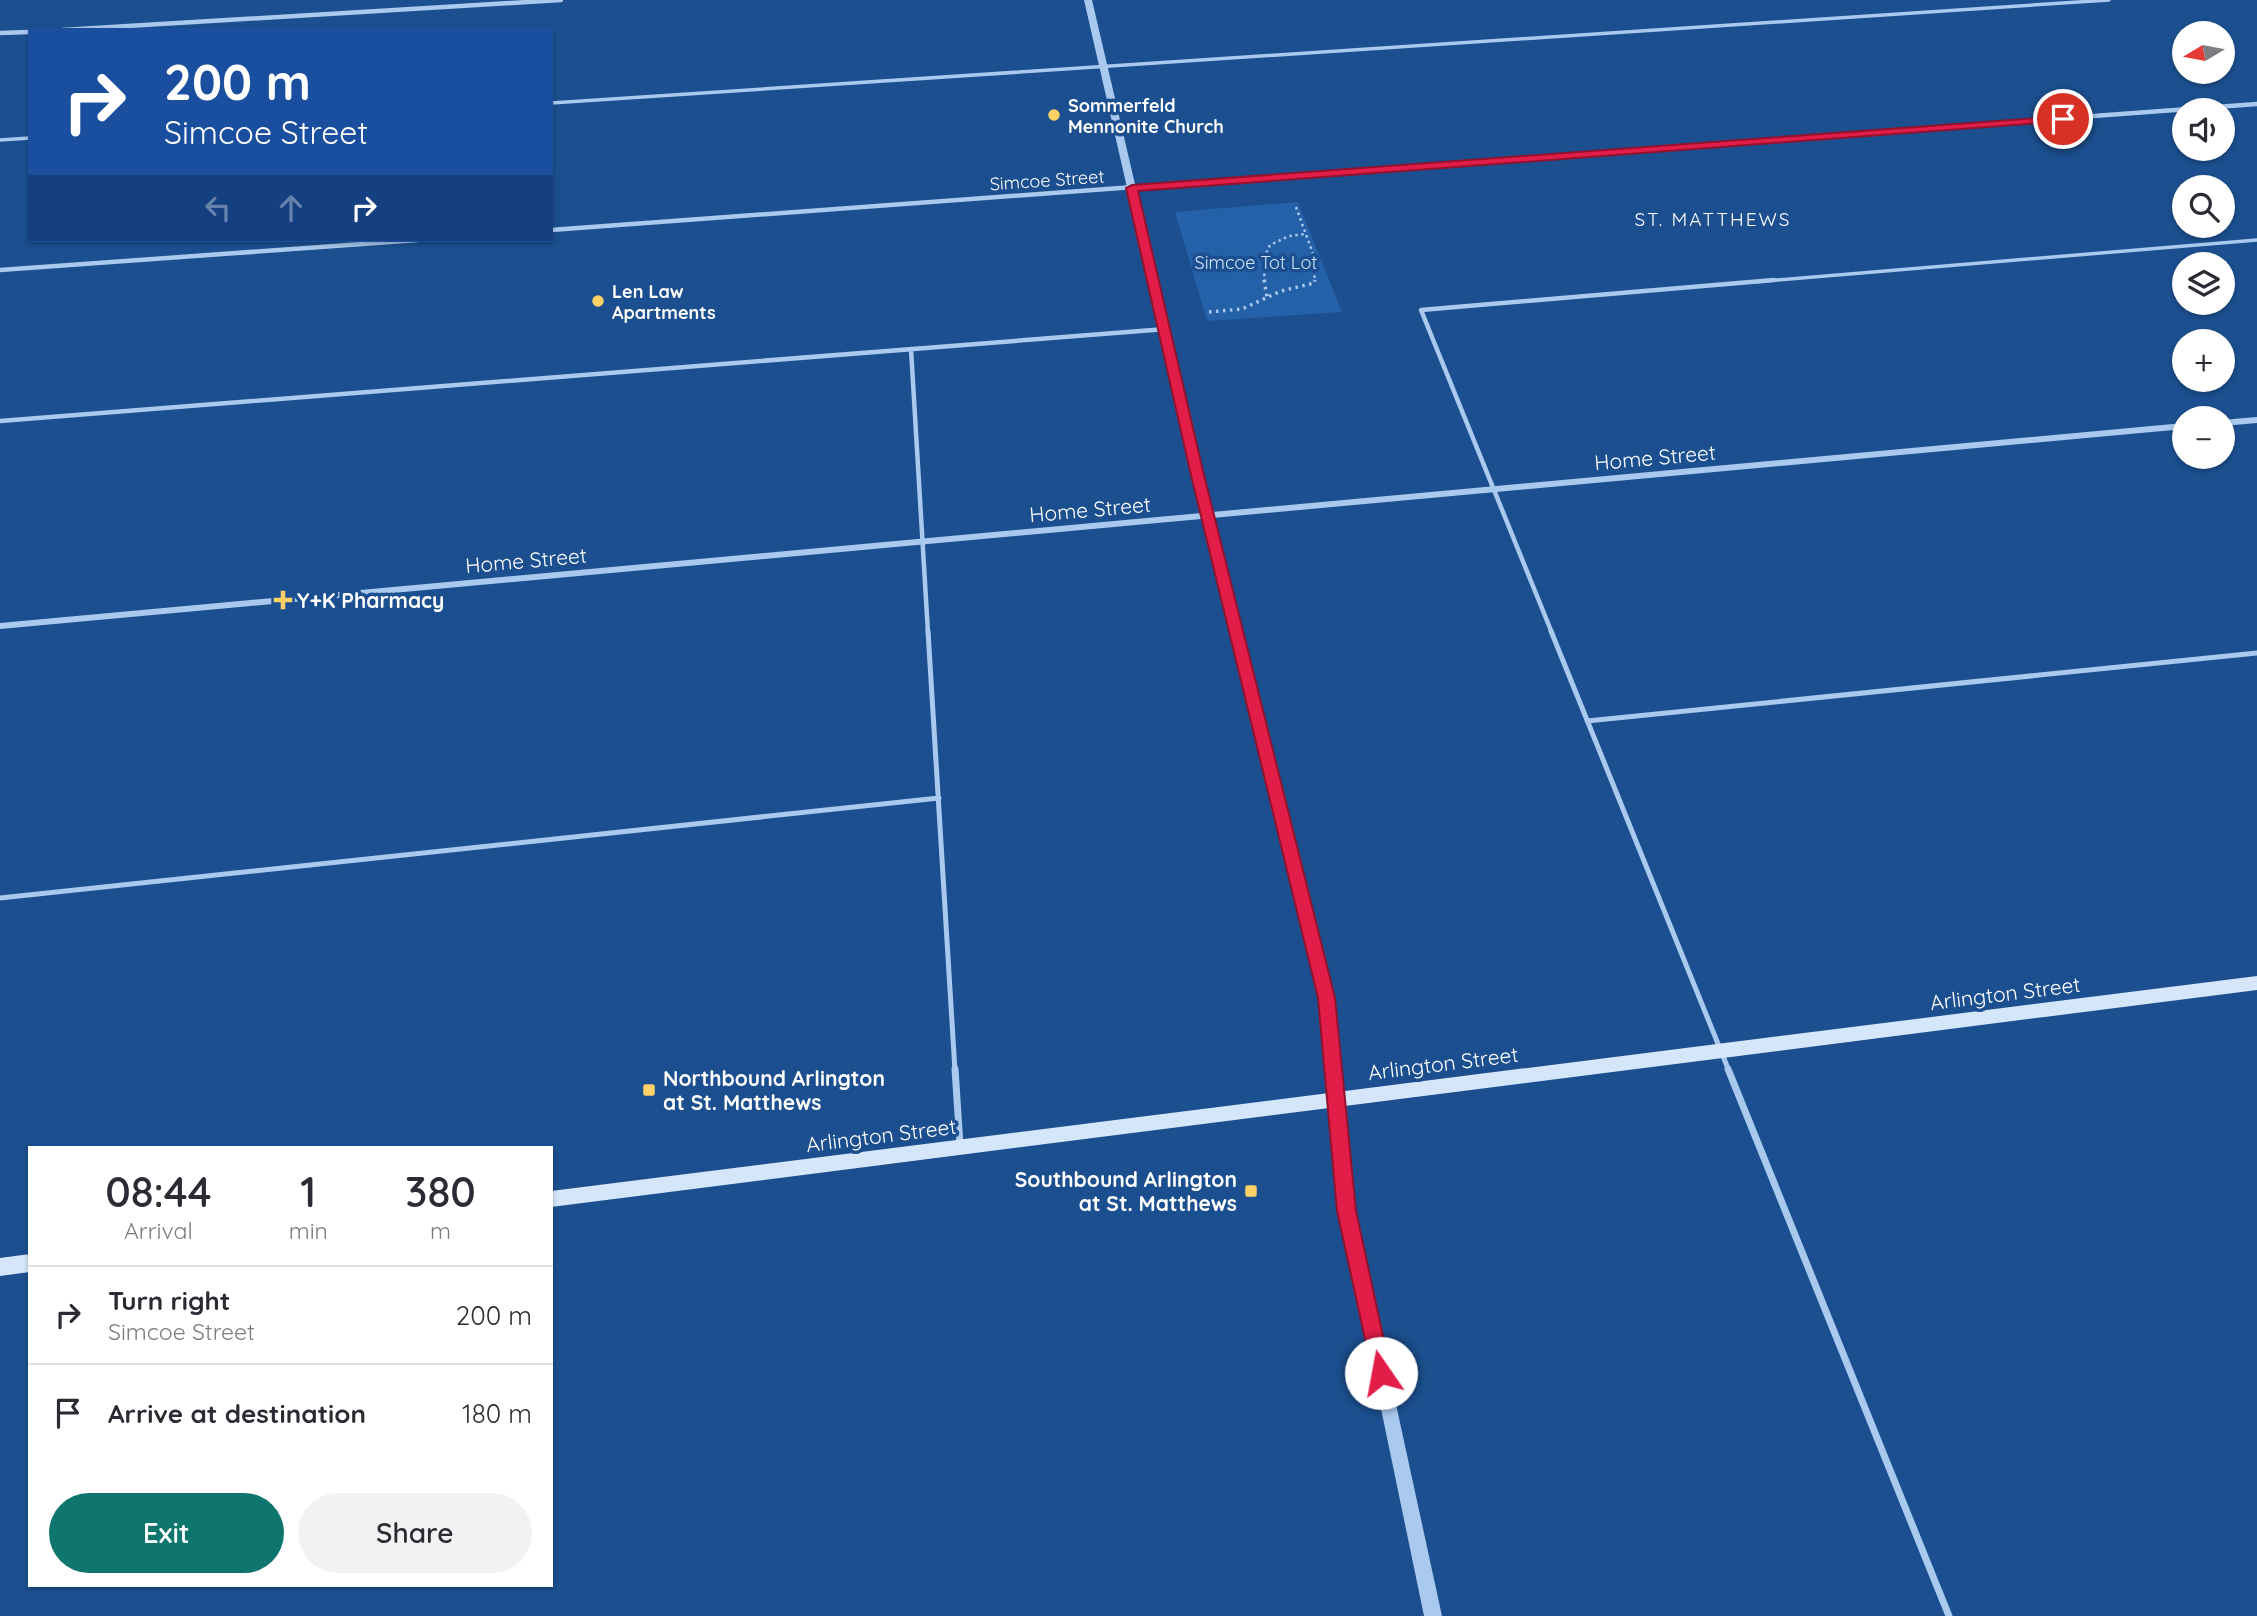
<!DOCTYPE html>
<html lang="en">
<head>
<meta charset="utf-8">
<style>
	:root { --surface:#fff; --page:#f2f2f3; --text:#2b2b33; --muted:#7c7c81; --line:#e1e1e2; --accent:#0f766e }
	body { margin:0; font-family:Quicksand,sans-serif; background:var(--page); color:var(--text); height:100vh; display:flex; flex-direction:column; font-size:26px; white-space:nowrap }
	* { box-sizing:border-box; margin:0 }
	p { font-size:23px; color:var(--muted) }
	.icon { flex:none; width:38px; height:38px; fill:none; stroke:currentColor; stroke-width:2; stroke-linecap:round; stroke-linejoin:round }
	.map { position:relative; flex:1; overflow:hidden }
	.panel { position:absolute; left:28px; top:1146px; width:525px; height:441px; display:flex; flex-direction:column; background:var(--surface); border-radius:0px; box-shadow:0 2px 5px #0004 }
	.panel>* { flex:none }
	.hud { position:absolute; left:28px; top:28px; width:525px; height:214px; border-radius:0px; box-shadow:0 2px 5px #0004; background:#1a4fa0; color:#fff; overflow:hidden }
	.needle { width:46px; rotate:260deg }
	.tools { position:absolute; left:2172px; top:21px; display:grid; gap:14px }
	.tools a { display:grid; place-items:center; width:63px; height:63px; border-radius:50%; background:var(--surface); box-shadow:0 2px 5px #0004; font-size:35px }
	.pin { position:absolute; display:grid; place-items:center; width:60px; height:60px; color:#fff; margin:-30px; border:4px solid #fff; border-radius:50%; box-shadow:0 2px 7px #0007 }
	.me { position:absolute; width:77px; margin:-38px; rotate:348deg; stroke-linejoin:round; filter:drop-shadow(0 0 5px #0008) }
	.turn { display:flex; align-items:center; gap:24px; height:147px; padding:0 21px; font-size:32px }
	.turn .icon { width:91px; height:91px; stroke-width:2.5 }
	.turn b { display:block; font-size:49px; line-height:60px }
	.lanes { display:flex; align-items:center; height:66px; padding:0 21px; background:#0003; justify-content:center; gap:35px; direction:ltr }
	.lanes .off { opacity:.35 }
	.eta { display:flex; justify-content:space-evenly; align-items:center; height:119px; text-align:center }
	.eta b { font-size:42px; font-weight:600; line-height:49px }
	.action { display:flex; gap:14px; margin-top:auto; padding:14px 21px }
	.action a { flex:1; height:80px; border-radius:42px; background:var(--accent); color:#fff; font-size:28px; font-weight:600; line-height:80px; text-align:center }
	.action a+a { background:var(--page); color:var(--text) }
	ul { padding:0; list-style:none }
	li { display:flex; align-items:center; gap:21px; height:98px; padding:0 21px; border-top:2px solid var(--line) }
	li div { flex:1 }
	li b { display:block; font-size:26px }
	li em { font-style:normal }
	.map>svg:first-child { display:block }
</style>
</head>
<body>
<div class="map">
<svg width="2257" height="1616" viewBox="0 0 2257 1616">
	<rect width="100%" height="100%" fill="#1b4f8f"/>
	<path fill="#2461a8" d="M1298,202L1342,312L1207,321L1175,212Z"/>
	<g fill="none" stroke-linecap="round" stroke-linejoin="round">
		<path stroke="#a9c9ee" stroke-width="2.5" stroke-dasharray="2.5 3.5" stroke-linecap="butt" d="M1296,207L1316,262L1314,282
			M1265,282L1263,260L1270,245L1289,236L1305,234"/>
		<path stroke="#a9c9ee" stroke-width="3.5" stroke-dasharray="2.5 4.5" stroke-linecap="butt" d="M1264,280L1267,297
			M1209,312L1242,309L1281,291L1314,283L1315,280"/>
		<path stroke="#a9c9ee" stroke-width="3.5" d="M551,103L2109,0
			M0,140L30,138
			M1753,282L2257,240"/>
		<path stroke="#a9c9ee" stroke-width="4.5" d="M911,349L928,633
			M0,421L1166,329
			M1552,633L1421,310L1774,280"/>
		<path stroke="#a9c9ee" stroke-width="5" d="M928,631L955,1071
			M1551,631L1729,1071
			M1587,721L2257,653
			M0,898L939,798"/>
		<path stroke="#a9c9ee" stroke-width="7" d="M955,1069L960,1145
			M1728,1069L1949,1616"/>
		<path stroke="#a9c9ee" stroke-width="4.5" d="M62,30L561,0
			M0,33L30,32
			M551,230L2257,104
			M0,270L418,240"/>
		<path stroke="#a9c9ee" stroke-width="6" d="M2222,423L2257,420
			M0,626L2184,426"/>
		<path fill="#a9c9ee" fill-rule="evenodd" d="M1084,0H1092L1202,471L1334,998L1354,1211L1442,1616H1424L1340,1211L1320,998L1192,471Z"/>
		<path fill="#d6e6fa" fill-rule="evenodd" d="M2257,976V990L551,1207V1191Z
			M30,1254V1272L0,1276V1258Z"/>
	</g>
	<path fill="#e11d48" stroke="#92132f" stroke-width="2" d="M2063,116L2068,119L2066,121L1138,191L1203,471L1335,998L1356,1211L1391,1373L1388,1380L1381,1383L1374,1380L1337,1211L1318,998L1190,471L1126,188L1132,185Z"/>
	<g fill="#ffd166" stroke="#1b4f8f" stroke-width="2.5">
		<circle cx="1054" cy="115" r="7"/>
		<circle cx="598" cy="301" r="7"/>
		<path d="M279.5 589.5h7v7h7v7h-7v7h-7v-7h-7v-7h7z"/>
		<rect x="642" y="1083" width="14" height="14" rx="3.5"/>
		<rect x="1244" y="1184" width="14" height="14" rx="3.5"/>
	</g>
	<g text-anchor="middle" dominant-baseline="central" stroke-width="7" stroke-linejoin="round" paint-order="stroke">
		<g font-size="18" font-weight="bold" fill="#fff" stroke="#1b4f8f" text-anchor="start">
			<text x="1068" y="105">Sommerfeld<tspan x="1068" dy="21">Mennonite Church</tspan></text>
			<text x="612" y="291">Len Law<tspan x="612" dy="21">Apartments</tspan></text>
		</g>
		<g font-size="18" fill="#fff" stroke="#1b4f8f">
			<text transform="translate(1047 180) rotate(-4)">Simcoe Street</text>
		</g>
		<g font-size="18" fill="#cfe3fa" stroke="#1b4f8f">
			<text x="1256" y="262">Simcoe Tot Lot</text>
		</g>
		<g font-size="19" letter-spacing="2" fill="#fff" stroke="#1b4f8f">
			<text x="1713" y="219">ST. MATTHEWS</text>
		</g>
		<g font-size="21" fill="#fff" stroke="#1b4f8f">
			<text transform="translate(1655 457) rotate(-5)">Home Street</text>
			<text transform="translate(1090 509) rotate(-5)">Home Street</text>
			<text transform="translate(526 560) rotate(-5)">Home Street</text>
			<text transform="translate(2005 993) rotate(-7)">Arlington Street</text>
			<text transform="translate(1443 1063) rotate(-7)">Arlington Street</text>
			<text transform="translate(881 1135) rotate(-7)">Arlington Street</text>
		</g>
		<g font-size="21" font-weight="bold" fill="#fff" stroke="#1b4f8f" text-anchor="start">
			<text x="297" y="600">Y+K Pharmacy</text>
			<text x="663" y="1078">Northbound Arlington<tspan x="663" dy="24">at St. Matthews</tspan></text>
			<text x="1237" y="1179" text-anchor="end">Southbound Arlington<tspan x="1237" dy="24">at St. Matthews</tspan></text>
		</g>
	</g>
</svg>
<div class="tools">
<a><svg class="needle" viewBox="-14 -14 28 28"><path d="M0-13l5 13h-10z" fill="#e53935"/><path d="M0 13l5-13h-10z" fill="#7c7c81"/></svg></a>
<a><svg class="icon" aria-label="sound" viewBox="0 0 24 24"><path d="M4 9h4l5-4v14l-5-4H4zM17 9q2 3 0 6"/></svg></a>
<a><svg class="icon" aria-label="search" viewBox="0 0 24 24"><circle cx="10" cy="10" r="6"/><path d="M15 15l6 6"/></svg></a>
<a><svg class="icon" aria-label="layers" viewBox="0 0 24 24"><path d="M12 4l9 5-9 5-9-5zM3 14l9 5 9-5"/></svg></a>
<a>+</a>
<a>−</a>
</div>
<div class="pin" style="left:2063px;top:119px;background:#d93025"><svg class="icon" aria-label="arrive" viewBox="0 0 24 24"><path d="M6 21V4h12l-3 4 3 4H6"/></svg></div>
<svg class="me" style="left:1381px;top:1373px" viewBox="-20 -20 40 40"><circle r="19" fill="#fff"/><path d="M0-13L10 11 0 6-10 11z" fill="#e11d48"/></svg>
<div class="hud">
<div class="turn"><svg class="icon" aria-label="right" viewBox="0 0 24 24"><path d="M7 20v-9h11M14 6l5 5-5 5"/></svg><div><b>200 m</b>Simcoe Street</div></div>
<div class="lanes"><svg class="icon off" aria-label="left" viewBox="0 0 24 24"><path d="M17 20v-9H6M10 6l-5 5 5 5"/></svg><svg class="icon off" aria-label="ahead" viewBox="0 0 24 24"><path d="M12 20V5M6 11l6-6 6 6"/></svg><svg class="icon" aria-label="right" viewBox="0 0 24 24"><path d="M7 20v-9h11M14 6l5 5-5 5"/></svg></div>
</div>
<section class="panel">
<div class="eta">
<div><b>08:44</b><p>Arrival</p></div>
<div><b>1</b><p>min</p></div>
<div><b>380</b><p>m</p></div>
</div>
<ul>
<li><svg class="icon" aria-label="right" viewBox="0 0 24 24"><path d="M7 20v-9h11M14 6l5 5-5 5"/></svg><div><b>Turn right</b><p>Simcoe Street</p></div><em>200 m</em></li>
<li><svg class="icon" aria-label="arrive" viewBox="0 0 24 24"><path d="M6 21V4h12l-3 4 3 4H6"/></svg><div><b>Arrive at destination</b></div><em>180 m</em></li>
</ul>
<div class="action"><a>Exit</a><a>Share</a></div>
</section>
</div>
</body>
</html>
